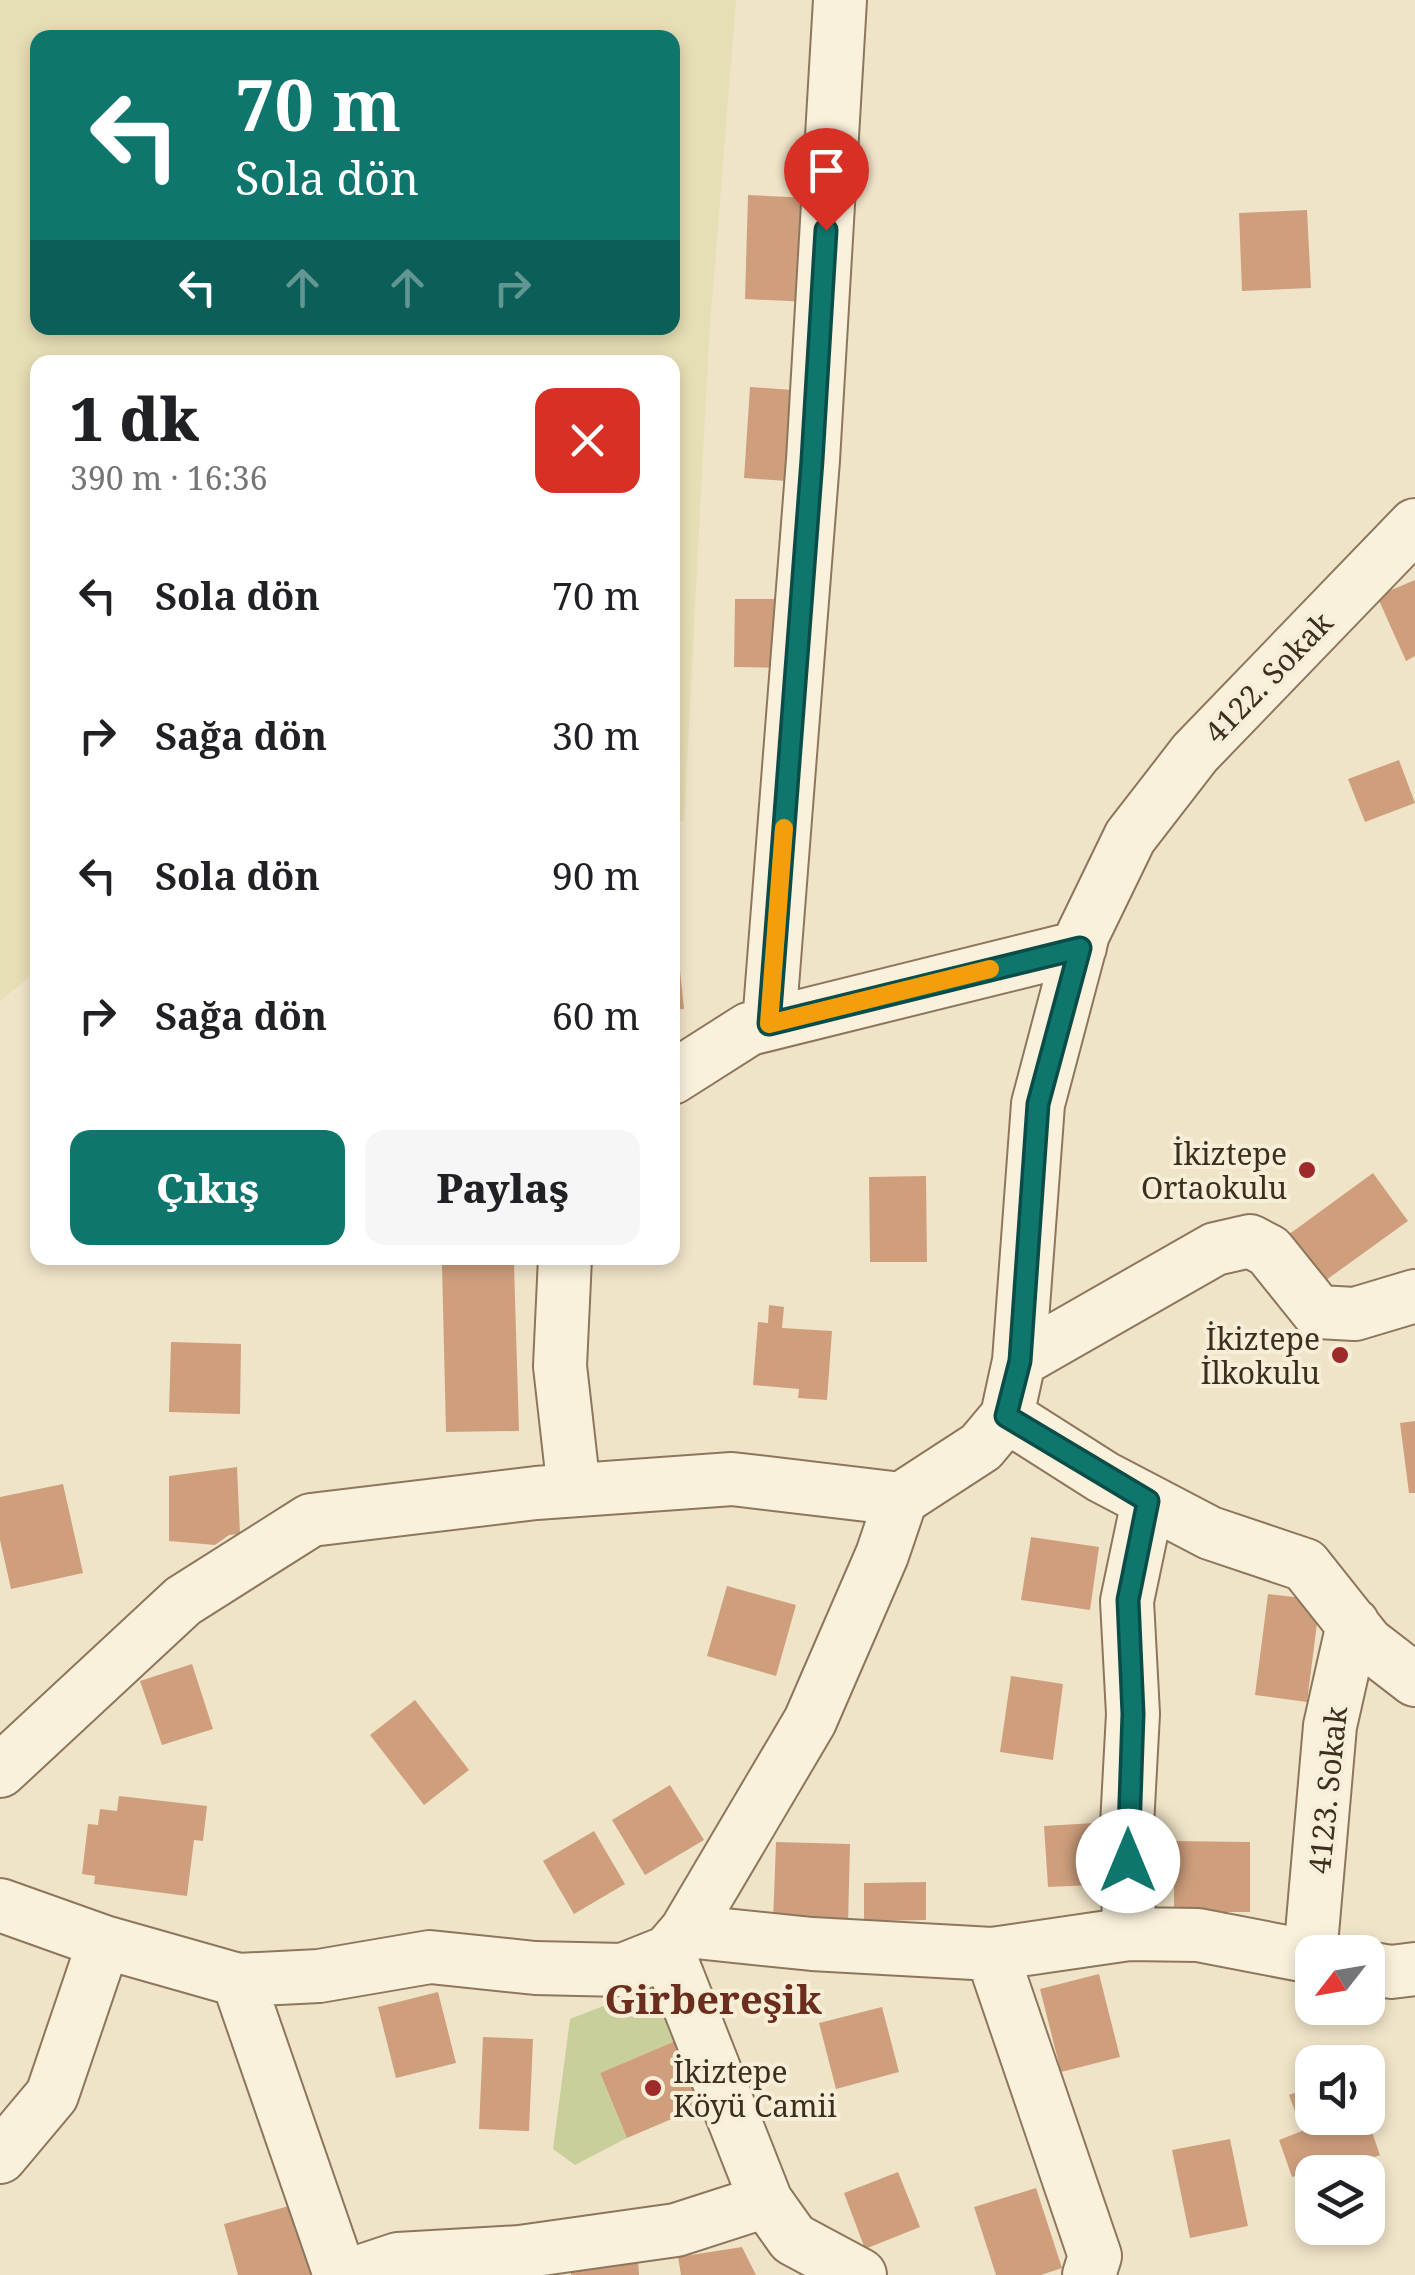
<!DOCTYPE html>
<html lang="tr">
<head>
<meta charset="utf-8">
<style>
	:root { --surface:#fff; --page:#f6f6f6; --text:#202124; --muted:#757577; --accent:#0f766e }
	body { margin:0; font-family:"Noto Serif",serif; background:var(--page); color:var(--text); height:100vh; display:flex; flex-direction:column; font-size:38px; white-space:nowrap }
	* { box-sizing:border-box; margin:0 }
	p { font-size:32px; color:var(--muted) }
	.icon { flex:none; width:55px; height:55px; fill:none; stroke:currentColor; stroke-width:2; stroke-linecap:round; stroke-linejoin:round }
	.map { position:relative; flex:1; overflow:hidden }
	.details { position:absolute; left:30px; top:355px; width:650px; height:910px; display:flex; flex-direction:column; background:var(--surface); border-radius:20px; box-shadow:0 5px 15px #0003 }
	.details>* { flex:none }
	.hud { position:absolute; left:30px; top:30px; width:650px; height:305px; border-radius:20px; box-shadow:0 5px 15px #0003; background:#0f766e; color:#fff; overflow:hidden }
	.needle { width:65px; rotate:239deg }
	.fabs { position:absolute; left:1295px; top:1935px; display:grid; gap:20px }
	.fabs a { display:grid; place-items:center; width:90px; height:90px; border-radius:20px; background:var(--surface); box-shadow:0 5px 15px #0003; font-size:50px }
	.pin { position:absolute; display:grid; place-items:center; width:85px; height:85px; color:#fff; margin:-102px -42px; border-radius:50% 50% 50% 0; rotate:-45deg; box-shadow:0 0 10px #0007 }
	.pin .icon { rotate:45deg }
	.me { position:absolute; width:110px; margin:-55px; rotate:0deg; stroke-linejoin:round; filter:drop-shadow(0 0 8px #0008) }
	.turn { display:flex; align-items:center; gap:35px; height:210px; padding:0 40px; font-size:45px }
	.turn .icon { width:130px; height:130px; stroke-width:2.5 }
	.turn b { display:block; font-size:70px; line-height:85px }
	.lanes { display:flex; align-items:center; height:95px; padding:0 40px; background:#0003; justify-content:center; gap:50px; direction:ltr }
	.lanes .off { opacity:.35 }
	.round { display:grid; place-items:center; flex:none; width:105px; height:105px; border-radius:20px; background:var(--page) }
	.headline { display:flex; align-items:center; justify-content:space-between; height:170px; padding:0 40px }
	h1 { font-size:60px; font-weight:800; line-height:75px }
	.cta { display:flex; gap:20px; margin-top:auto; padding:20px 40px }
	.cta a { flex:1; height:115px; border-radius:20px; background:var(--accent); color:#fff; font-size:40px; font-weight:800; line-height:115px; text-align:center }
	.cta a+a { background:var(--page); color:var(--text) }
	ul { padding:0; list-style:none }
	li { display:flex; align-items:center; gap:30px; height:140px; padding:0 40px }
	li div { flex:1 }
	li b { display:block; font-size:38px }
	li em { font-style:normal }
	.map>svg:first-child { display:block }
</style>
</head>
<body>
<div class="map">
<svg width="1415" height="2275" viewBox="0 0 1415 2275">
	<rect width="100%" height="100%" fill="#f0e4c8"/>
	<path fill="#e6deb5" fill-rule="evenodd" d="M0,0H736L709,339L684,822L672,817V362H38L37,971L0,1001ZM38,38H672V328H38Z"/>
	<path fill="#c9cf9b" d="M660,1984L680,2039L600,2073L627,2138L575,2165L553,2149L570,2019Z"/>
	<path fill="#cf9f7d" d="M748,195L812,198L809,302L745,299Z
		M1307,210L1311,288L1242,291L1239,213Z
		M750,387L807,391L800,482L744,478Z
		M1415,580V656L1406,661L1377,596Z
		M735,599H792L791,668L734,667Z
		M1399,760L1415,803L1365,822L1348,779Z
		M678,951L684,1009L672,1010V952Z
		M1373,1173L1408,1221L1322,1283L1288,1235Z
		M926,1176L927,1262H870L869,1177Z
		M514,1264L519,1431L446,1432L442,1265Z
		M769,1305L784,1307L782,1328L832,1331L827,1400L798,1398L799,1389L753,1385L758,1322L768,1323Z
		M171,1342L241,1344L240,1414L169,1412Z
		M1415,1421V1493H1409L1400,1423Z
		M237,1467L240,1534L229,1535L215,1545L169,1541V1476Z
		M63,1484L83,1573L11,1589L0,1540V1497Z
		M1031,1537L1099,1547L1090,1610L1021,1600Z
		M727,1586L796,1605L776,1676L707,1656Z
		M1268,1594L1320,1600L1307,1702L1255,1695Z
		M192,1664L213,1729L162,1745L140,1681Z
		M1011,1676L1063,1684L1053,1760L1000,1752Z
		M415,1700L469,1770L424,1805L370,1735Z
		M670,1785L704,1840L645,1875L612,1820Z
		M119,1796L207,1806L203,1841L194,1840L187,1896L94,1884L95,1876L82,1874L88,1824L98,1825L100,1809L117,1811Z
		M1111,1822L1115,1884L1048,1887L1044,1826Z
		M594,1831L625,1884L574,1914L543,1861Z
		M1174,1841L1250,1842V1912H1174Z
		M776,1842L850,1844L848,1924L773,1922Z
		M926,1882V1920L864,1921V1883Z
		M1099,1974L1120,2057L1061,2072L1040,1989Z
		M438,1992L456,2063L396,2078L378,2007Z
		M882,2007L899,2072L836,2089L819,2023Z
		M483,2037L533,2039L529,2131L479,2129Z
		M680,2039L707,2104L627,2138L600,2073Z
		M1312,2070V2118H1367L1380,2155L1333,2172H1329L1326,2165L1292,2177L1279,2140L1302,2131L1289,2095L1302,2090L1297,2076Z
		M1230,2139L1248,2226L1190,2238L1172,2150Z
		M898,2172L920,2227L865,2249L844,2193Z
		M1036,2188L1062,2268L1041,2275H996L974,2207Z
		M303,2202L322,2275H238L224,2224Z
		M742,2247L756,2275H681L678,2257Z
		M638,2258L639,2275H571L570,2264Z"/>
	<g fill="none" stroke-linecap="round" stroke-linejoin="round">
		<defs>
			<path id="minor" d="M769,1024L813,460L840,0
				M672,1078L749,1029L1080,947
				M565,1258L560,1366L574,1490
				M1019,1361L1215,1249L1250,1241L1269,1251L1318,1312L1355,1314L1415,1296
				M1007,1416L1103,1477L1210,1533L1305,1565L1367,1643L1415,1680
				M0,1771L183,1601L311,1520L536,1493L732,1479L901,1499
				M0,1905L104,1942L238,1980L319,1976L430,1957L535,1968L623,1970L668,1952L686,1931L810,1721L882,1555L901,1499L981,1447L1007,1416L1019,1361L1038,1104L1083,934L1130,837L1195,753L1415,525
				M686,1931L812,1944L992,1954L1129,1934L1198,1935L1312,1957
				M1129,1934L1127,1825L1133,1714L1127,1601L1148,1501
				M668,1952L766,2201L793,2239L860,2275
				M992,1954L1095,2256L1089,2275
				M1310,1956L1330,1726L1353,1624
				M1368,1968L1391,1972L1415,1969
				M238,1980L340,2275
				M0,2157L52,2095L104,1942
				M350,2275L398,2259L520,2252L676,2230L766,2201"/>
		</defs>
		<use href="#minor" stroke="#8d765c" stroke-width="56"/>
		<use href="#minor" stroke="#faf1dc" stroke-width="52"/>
	</g>
	<g fill="none" stroke-linecap="round" stroke-linejoin="round">
		<defs>
			<path id="route" d="M826,230L812,460L769,1024L1080,948L1038,1104L1020,1361L1006,1416L1148,1501L1128,1600L1133,1714L1128,1861"/>
		</defs>
		<use href="#route" stroke="#0a4d48" stroke-width="25"/>
		<use href="#route" stroke="#0f766e" stroke-width="18"/>
		<path stroke="#f59e0b" stroke-width="18" d="M784,828L769,1024L990,969"/>
	</g>
	<g fill="#9e2a2b" stroke="#f7eed8" stroke-width="4">
		<circle cx="1307" cy="1170" r="10"/>
		<circle cx="1340" cy="1355" r="10"/>
		<circle cx="653" cy="2088" r="10"/>
	</g>
	<g text-anchor="middle" dominant-baseline="central" stroke-width="8" stroke-linejoin="round" paint-order="stroke">
		<g font-size="30" fill="#3d2e20" stroke="#f7eed8">
			<text transform="translate(1268 677) rotate(-46)">4122. Sokak</text>
			<text transform="translate(1327 1790) rotate(-84)">4123. Sokak</text>
		</g>
		<g font-size="30" fill="#3d2e20" stroke="#f7eed8" text-anchor="end">
			<text x="1287" y="1153">İkiztepe<tspan x="1287" dy="34">Ortaokulu</tspan></text>
			<text x="1320" y="1338">İkiztepe<tspan x="1320" dy="34">İlkokulu</tspan></text>
			<text x="673" y="2071" text-anchor="start">İkiztepe<tspan x="673" dy="34">Köyü Camii</tspan></text>
		</g>
		<g font-size="40" font-weight="bold" fill="#6b2e1e" stroke="#f7eed8">
			<text x="713" y="1998">Girbereşik</text>
		</g>
	</g>
</svg>
<div class="fabs">
<a><svg class="needle" viewBox="-14 -14 28 28"><path d="M0-13l5 13h-10z" fill="#e53935"/><path d="M0 13l5-13h-10z" fill="#757577"/></svg></a>
<a><svg class="icon" aria-label="sound" viewBox="0 0 24 24"><path d="M4 9h4l5-4v14l-5-4H4zM17 9q2 3 0 6"/></svg></a>
<a><svg class="icon" aria-label="layers" viewBox="0 0 24 24"><path d="M12 4l9 5-9 5-9-5zM3 14l9 5 9-5"/></svg></a>
</div>
<div class="pin" style="left:826px;top:230px;background:#d93025"><svg class="icon" aria-label="arrive" viewBox="0 0 24 24"><path d="M6 21V4h12l-3 4 3 4H6"/></svg></div>
<svg class="me" style="left:1128px;top:1861px" viewBox="-20 -20 40 40"><circle r="19" fill="#fff"/><path d="M0-13L10 11 0 6-10 11z" fill="#0f766e"/></svg>
<div class="hud">
<div class="turn"><svg class="icon" aria-label="left" viewBox="0 0 24 24"><path d="M17 20v-9H6M10 6l-5 5 5 5"/></svg><div><b>70 m</b>Sola dön</div></div>
<div class="lanes"><svg class="icon" aria-label="left" viewBox="0 0 24 24"><path d="M17 20v-9H6M10 6l-5 5 5 5"/></svg><svg class="icon off" aria-label="ahead" viewBox="0 0 24 24"><path d="M12 20V5M6 11l6-6 6 6"/></svg><svg class="icon off" aria-label="ahead" viewBox="0 0 24 24"><path d="M12 20V5M6 11l6-6 6 6"/></svg><svg class="icon off" aria-label="right" viewBox="0 0 24 24"><path d="M7 20v-9h11M14 6l5 5-5 5"/></svg></div>
</div>
<section class="details">
<div class="headline"><div><h1>1 dk</h1><p>390 m · 16:36</p></div><a class="round" style="background:#d93025;color:#fff"><svg class="icon" aria-label="close" viewBox="0 0 24 24"><path d="M6 6l12 12M18 6L6 18"/></svg></a></div>
<ul>
<li><svg class="icon" aria-label="left" viewBox="0 0 24 24"><path d="M17 20v-9H6M10 6l-5 5 5 5"/></svg><div><b>Sola dön</b></div><em>70 m</em></li>
<li><svg class="icon" aria-label="right" viewBox="0 0 24 24"><path d="M7 20v-9h11M14 6l5 5-5 5"/></svg><div><b>Sağa dön</b></div><em>30 m</em></li>
<li><svg class="icon" aria-label="left" viewBox="0 0 24 24"><path d="M17 20v-9H6M10 6l-5 5 5 5"/></svg><div><b>Sola dön</b></div><em>90 m</em></li>
<li><svg class="icon" aria-label="right" viewBox="0 0 24 24"><path d="M7 20v-9h11M14 6l5 5-5 5"/></svg><div><b>Sağa dön</b></div><em>60 m</em></li>
</ul>
<div class="cta"><a>Çıkış</a><a>Paylaş</a></div>
</section>
</div>
</body>
</html>
